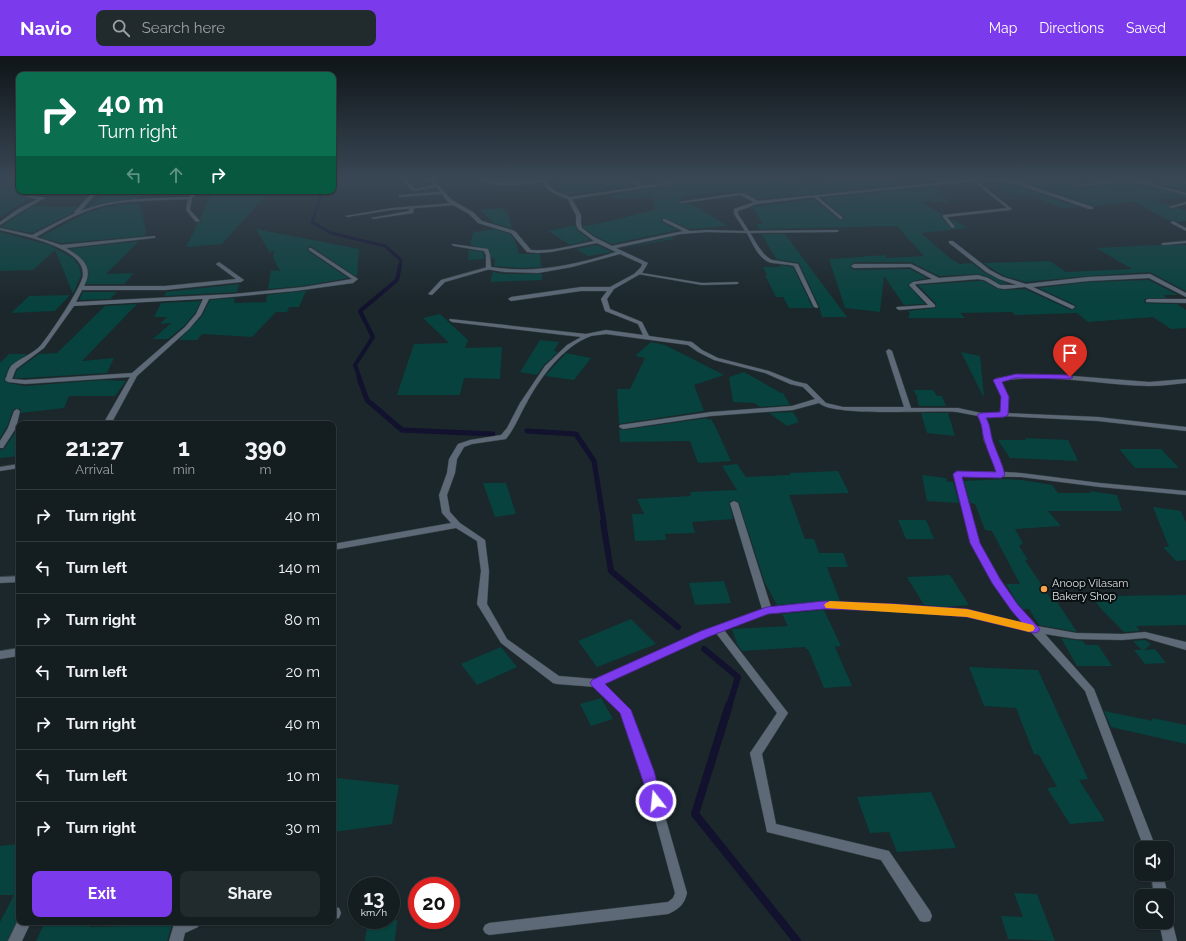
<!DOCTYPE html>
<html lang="en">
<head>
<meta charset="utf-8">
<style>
	:root { --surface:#141d20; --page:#212a2d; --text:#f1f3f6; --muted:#9da2a5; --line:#333b3e; --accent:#7c3aed }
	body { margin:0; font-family:Raleway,sans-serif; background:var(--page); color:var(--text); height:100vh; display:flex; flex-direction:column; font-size:15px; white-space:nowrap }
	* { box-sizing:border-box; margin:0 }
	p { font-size:13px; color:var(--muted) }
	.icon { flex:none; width:22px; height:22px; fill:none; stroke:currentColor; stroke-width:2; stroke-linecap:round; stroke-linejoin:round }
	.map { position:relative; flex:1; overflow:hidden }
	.panel { position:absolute; left:16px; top:365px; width:320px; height:504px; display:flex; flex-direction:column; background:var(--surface); border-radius:8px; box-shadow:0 1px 3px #0004,0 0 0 1px var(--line) }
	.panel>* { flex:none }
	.banner { position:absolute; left:16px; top:16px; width:320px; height:122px; border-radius:8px; box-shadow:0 1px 3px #0004,0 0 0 1px var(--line); background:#0b6e4f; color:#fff; overflow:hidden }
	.buttons { position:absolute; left:1134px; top:785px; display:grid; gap:8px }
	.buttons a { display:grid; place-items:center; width:40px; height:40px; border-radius:8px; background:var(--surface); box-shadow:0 1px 3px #0004,0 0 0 1px var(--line); font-size:20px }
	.speed { position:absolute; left:348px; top:821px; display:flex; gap:8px; font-size:20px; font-weight:700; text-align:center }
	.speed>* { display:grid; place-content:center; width:52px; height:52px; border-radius:50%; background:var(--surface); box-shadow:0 1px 3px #0004,0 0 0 1px var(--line); line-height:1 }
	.speed small { font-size:10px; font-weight:400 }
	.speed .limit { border:6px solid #d22; background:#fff; color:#111 }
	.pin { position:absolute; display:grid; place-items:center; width:34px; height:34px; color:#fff; margin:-41px -17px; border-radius:50% 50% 50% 0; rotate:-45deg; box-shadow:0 0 4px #0007 }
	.pin .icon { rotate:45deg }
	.me { position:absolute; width:44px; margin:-22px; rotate:344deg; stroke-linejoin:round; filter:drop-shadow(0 0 3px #0008) }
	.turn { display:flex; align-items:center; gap:14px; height:84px; padding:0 16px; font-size:18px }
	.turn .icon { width:52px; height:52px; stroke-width:2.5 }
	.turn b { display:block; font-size:28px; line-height:34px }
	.lanes { display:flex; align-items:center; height:38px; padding:0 16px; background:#0003; justify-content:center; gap:20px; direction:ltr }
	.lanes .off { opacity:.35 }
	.eta { display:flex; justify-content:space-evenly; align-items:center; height:68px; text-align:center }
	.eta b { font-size:24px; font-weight:700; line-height:28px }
	.button { display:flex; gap:8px; margin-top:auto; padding:8px 16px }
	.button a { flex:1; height:46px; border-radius:8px; background:var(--accent); color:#fff; font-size:16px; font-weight:700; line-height:46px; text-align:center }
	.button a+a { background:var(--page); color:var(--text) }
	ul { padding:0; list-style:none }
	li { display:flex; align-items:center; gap:12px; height:52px; padding:0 16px; border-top:1px solid var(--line) }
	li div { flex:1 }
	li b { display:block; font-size:15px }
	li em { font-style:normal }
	header { display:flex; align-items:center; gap:24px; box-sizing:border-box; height:56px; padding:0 20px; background:var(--accent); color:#fff }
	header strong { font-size:19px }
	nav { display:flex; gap:22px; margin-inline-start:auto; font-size:14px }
	.search { width:280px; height:36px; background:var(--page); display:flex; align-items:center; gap:10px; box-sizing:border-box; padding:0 14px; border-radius:8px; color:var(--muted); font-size:15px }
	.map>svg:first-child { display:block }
</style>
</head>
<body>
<header>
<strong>Navio</strong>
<div class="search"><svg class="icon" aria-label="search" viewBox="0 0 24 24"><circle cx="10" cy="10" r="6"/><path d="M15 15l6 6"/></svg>Search here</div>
<nav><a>Map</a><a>Directions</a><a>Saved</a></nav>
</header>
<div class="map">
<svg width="1186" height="885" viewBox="0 0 1186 885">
	<rect width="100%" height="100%" fill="#1b272b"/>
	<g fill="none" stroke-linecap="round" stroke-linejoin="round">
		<path stroke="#12112e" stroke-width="3" d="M321,135V140L312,166L331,177L385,190L401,204L400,211"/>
		<path stroke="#12112e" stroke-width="4" d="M360,323L355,309L373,281L360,255L397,224L400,210"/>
		<path stroke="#12112e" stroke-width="5" d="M359,322L367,344L402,374L493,378
			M527,375L576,378L594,405L604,467"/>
		<path stroke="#12112e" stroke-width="6" d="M603,466L611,515L678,571
			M704,593L738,621L729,650"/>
		<path stroke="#12112e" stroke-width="8" d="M729,649L695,758L797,885"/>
	</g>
	<path fill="#07423e" d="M16,122H19V136H38L33,139H26L25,142L28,143L0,161V132Z
		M557,122H631L635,130L568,138L562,136Z
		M638,122H795L801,129L850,122H872L875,124L894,123L904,129L758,143L741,134L681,141L684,144L679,145L678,147H690L728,170L690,173L663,162L662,163V166L678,174L612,188L595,180L583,171V169L588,170L655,154L653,141L614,143L610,139L671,129L673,127L672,125L642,128Z
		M1043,122H1120L1073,129L1072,130L1075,132L1132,126L1186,140V142L1154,144L1170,149L1168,151L1170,153L1177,152L1186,155V165L1177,166L1172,164L1170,165L1134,145L1096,150L1020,125Z
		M1134,122H1186V135Z
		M1008,127H1010L1077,151L1062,152L1030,139L1018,140L994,128Z
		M937,130L948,146L919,145L942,158V162L952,173L956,171L950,162L968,172L921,177L951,203L960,208L972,207L985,217L1008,228H1000L989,221L978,218L939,220L911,206H854L850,210L854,214L910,213L927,222L913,225L908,229L925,248L904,249L884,220L880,256L845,252L829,203L886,199V202L924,200L897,170L759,173L756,168H763L752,151L814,143L839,164H842L843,160L822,142Z
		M251,135L249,138L268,137L222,188L186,191L198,167L201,166L200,163L212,136Z
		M144,137L138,142L107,146L86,152L105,138Z
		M131,147L128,149L140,148L146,174V177L144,180L61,187L40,181L88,156L107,151Z
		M33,150L67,151L77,150L74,156L32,177L0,171Z
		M502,152L508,158L512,172L493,167L481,154Z
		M575,169L577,174L590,184L570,189L548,175Z
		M256,173L359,193L357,221L312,191L309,190L308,192V195L348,222L304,230L268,233L271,214L280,215L273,202L274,194L270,197Z
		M494,173L510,178L515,184L519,198H540L541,211L523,212L494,210L495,203H492L489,193L470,189L473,176Z
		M0,176L49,189L73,202L79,210L81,219L73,238L55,194L33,214L0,215Z
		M762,178H785L847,261H822L819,250L799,207L776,203Z
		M672,181L674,183L621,193Z
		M139,185L106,218L134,217L124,228H86L89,217L86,207L70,193Z
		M597,189L612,196L588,200L576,193Z
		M1160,189H1186V235L1150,216L1088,220L1026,226L1004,220L983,207L1050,205L1066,216L1132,213L1096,192Z
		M469,194L483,196L484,203L468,204Z
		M779,209L793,211L813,252H789L783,241H776L765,219H767L763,211H780Z
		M493,216L504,218H542V224L490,226Z
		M1149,224L1178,239H1163L1167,242H1147L1144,244L1145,247L1177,248L1186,254V272L1171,273L1153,261L1088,266L1077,257L1015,259L1012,256L960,257L965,262H908L910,258L908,255L935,252L936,251V248L918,229L978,225H983L998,233L1004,234L1025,233L1071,254L1076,251L1075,249L1039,232L1088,226Z
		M239,228L237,236L164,240L166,236Z
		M322,233L306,235L299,251H289L287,256H276L252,281L202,278L197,284H179L202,260L210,244L235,242L234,247L266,246L267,239Z
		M83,236H117L110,243L79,244Z
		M70,239L55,255L11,257L29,240Z
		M201,245L195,257L184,270L168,283H153L171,267L160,268L167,261H154L161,247Z
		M137,248L82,305L114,302L107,317L25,322H14L17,314L39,298L57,297L105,250Z
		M440,258L468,284L465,292L502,291L500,323L464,322L460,339H397L414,288L449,287L423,262Z
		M540,284L559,286L554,295L558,296L544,309L537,319L520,316Z
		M651,286L665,289L724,319L694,329L704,355L619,368L617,333H630L645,302L635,300Z
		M961,296L980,300L984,340H983Z
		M566,297L591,302L574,324L545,320Z
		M9,298H27L9,311L4,324L8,327L25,330L103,324L126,325L115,340H69L64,352L21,357V354L16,352L13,354L7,371L0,382V307Z
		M744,316L781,337H783L790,349L760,351L754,347L733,346L729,321Z
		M913,334H933L937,340H942L946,350H919L917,342H918Z
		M793,356L799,366L787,370L769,357Z
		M921,357H948L955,380L927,377Z
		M707,362L708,364L711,363L715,370L731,405L698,407L690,385L620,386L619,373L623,374Z
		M19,366V400L0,402V394L4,393L17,373Z
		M1025,382L1068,384L1078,405L1010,402L998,384H1026Z
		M1119,393H1161L1179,412H1135Z
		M737,408L746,421L790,419V417L838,415L849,437L789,439L805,483H814L819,497H843L848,511H827L840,545H824L777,549L765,527L739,447L735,444L729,446L733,463L692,466L695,477L665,478L666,484L635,485L632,458H644L637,443L691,440L690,436L737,434L722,410Z
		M922,419L946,422L947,426L953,425L959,447L927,445Z
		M1006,423L1022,424L1052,429L1058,437H1091L1090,435L1117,439L1122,455H1048L1061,470L1015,473L1023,487L1019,490L1028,504H1025L1053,546H1057L1077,576L1039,569L1029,553H1023L1018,548L1006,528H1020L992,475L985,474L975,448L970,447L964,425Z
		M483,427H506L516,458L495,461Z
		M1153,451L1181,455L1186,467V504L1176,505L1163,491H1169Z
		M898,464H926L934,483H906Z
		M950,519L969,549L945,551L924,549L907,521Z
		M724,525L731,547L695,549L689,527Z
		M1108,537L1111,540L1186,539V569L1136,570L1140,575L1124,576L1102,554L1091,540Z
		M824,554L841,590L835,591L852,630L824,632L808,593H806L805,591L742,595L737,588L732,573L788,570L782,558Z
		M631,563L656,588L597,611L578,585Z
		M1061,582L1083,585L1086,589H1098L1112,610H1077Z
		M1145,584L1151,588L1144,594L1155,593L1166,607L1145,608L1134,594H1142L1133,585Z
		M501,591L517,611L477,629L461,608Z
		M969,611L1038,614L1088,723L1079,724L1105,765L1070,768L1047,732L1057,731L1039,699L1034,698L1016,652L984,650Z
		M601,642L613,663L591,670L580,648Z
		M1104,655L1153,665L1152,662L1186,669V688L1111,671Z
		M337,722L399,729L392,768L333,776V731Z
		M931,736L956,792L897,796L889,776L870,777L857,741Z
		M19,788V861L7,885H0V866L14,839H0V790Z
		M1014,837L1037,838L1055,885L1008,883L1001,860L1023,861Z
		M368,864H397L395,885H365Z
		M45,866H92L90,871L172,869L167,885H36Z"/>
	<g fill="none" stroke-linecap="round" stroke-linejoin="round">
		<defs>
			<path id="service" d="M974,123L1012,153L1010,154L947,161L955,171L952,172L943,161V159L1007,152L973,125Z
				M1186,146V148L1171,152L1169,151Z
				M454,147L456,148L455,149L392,154L347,161L345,160L392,152Z
				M747,175H749C756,186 761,198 772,204L798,208L818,251V252L814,251L794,210C787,208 779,208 772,207C758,204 753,187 746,176Z
				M488,211L490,212V213L445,226L432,239L428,238L441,224Z
				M636,216L702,227L737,226L739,227L737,228L702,229L638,218H636Z
				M1004,357L1098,361L1186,371V375L1098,365L1002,360L1001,359L1002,358Z
				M596,624L599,625L628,651L630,654L652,715L687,837C684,849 679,853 668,858L489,879L485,877L483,873L485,869L489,867L668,846L673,842L675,837L642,715L621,656L593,629L591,627L593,625Z"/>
			<path id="minor" d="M405,122H407L409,127L415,133L434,129L424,122H429L438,129L452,144L473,156L482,165L515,175L531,194C551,196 573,189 594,185L578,173L576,168V159L572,152L568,143C558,139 549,137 543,126C523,128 495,135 478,122L501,127L542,124L543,122H547L546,125L550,131L555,135L570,141L637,131L632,122H636L641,130L672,126L671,128L572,143L581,159V168L582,172L594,181L612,190L683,175L663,165V163H665L690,175L707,174L745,175L734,158V153L754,146L740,139L681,147L679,146L740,137L746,138L758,145L964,124L1024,122L1013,124L1093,151V153H1089L1010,126L1009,125L964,126L818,141L842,161V163H840L814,141L757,148L738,155V158L749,175L837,174L839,175L837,176L748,177L707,176L681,178L616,192L648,207L642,217L614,233L607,243L610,253L642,266L649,280L692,286L702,294L718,302L769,315L794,325L807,328L826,347L843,351H904L886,295L889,293L892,295L911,352H958L981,357H1001L1002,341L994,324L997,322L1016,319L1035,318L1073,320L1149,326L1186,323V327C1174,328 1161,330 1149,330C1099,329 1051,317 1001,325L1008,341L1007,359L1004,361H986C990,371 989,377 992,386C996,397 1001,404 1004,416L1021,417L1100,427L1186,435V439L1100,431L1021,421L961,420L979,487L1000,523L1017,549L1037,570L1076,577L1122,578L1145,576L1186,586V594L1145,582L1122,584L1076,583L1045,578L1094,633L1156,792H1144L1085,635L1031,576L967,560L824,552L768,558L724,574L788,657L762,698L776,768L889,795L930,855L932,860L930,865L925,866L920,865L881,804L767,776L750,697L777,657L716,577L600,630L596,631L557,628L553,627L501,587L477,548L481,515L477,485L456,472L333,494V488L451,467L442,457L439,439L447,417L449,403L458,388L470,384L501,379L507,372L520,347L545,310L567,289L581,281L452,266L449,264L450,263L586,278L606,274L643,279L638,268L605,255L601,243L607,235H581L511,245L508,243L511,241L581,231H610L634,218L641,211L642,208L620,198L572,211L538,217L504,216L486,213V199L484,195L454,190L452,189V188L488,193L490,199L491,211C534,218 575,209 616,196L597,187L551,196L537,197L527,196L511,177L478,167L469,158L448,146L442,138L399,141V139H400L440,136L436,131L413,135L405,127ZM606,278L688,289L698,296L714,304L765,317L790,328L803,331L815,343L792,350L711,356L620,369L619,371L623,373L711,360L793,354L819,347C833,361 931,354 957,356C964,357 971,359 978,360L982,369L984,385L993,403L996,416H957L953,418L971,487L993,526L1011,553L1023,567L967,554L895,549L824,546L771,551L738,447L734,445L730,447L762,553L701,576L595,623L559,620L507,583L487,548L489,515L485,484L460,467L450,456L447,439L455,417L457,403L464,391L472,388L506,383C515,372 519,360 526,348C539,323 563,290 591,280C595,279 601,279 606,278Z
				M1133,123L1132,125L1075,131L1073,130Z
				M94,135H98L81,155C115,141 152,143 189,141L195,135H199L192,142L190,154L200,165L196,166L186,154L188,143C157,145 125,143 95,152C74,159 55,170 36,181L61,189L155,180V182H153L66,192C83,202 94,211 84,230H165L236,223L217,209L216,208L219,206L244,224L241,226L165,234H82L76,246L233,238L304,231L352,223L309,194V192H311L358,223L353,227L295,235L209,243L201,259L189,273L137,320L111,368H103L130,321L25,328L8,326L5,324C7,320 8,314 11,310C20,302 33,298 41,289C50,278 82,231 83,219C85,191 20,179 0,174V172L32,179L75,157V155ZM203,243L196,258L185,271L132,317L25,324L12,323L16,313L44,292L74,250Z
				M27,140L43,141L45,142L22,155L0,169V166L18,153L38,143L26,141Z
				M410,150L414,151L413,157L373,163L371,162L409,155Z
				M1173,165L1186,172V175L1171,167V166Z
				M949,185H953L990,214L1003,221L1026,228L1088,221L1150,218L1186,237V241L1149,222L1088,225L1033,231L1074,250L1075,251L1072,253L1025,231L1004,233L998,232L984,224L978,223L916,228L915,229L935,249V251L899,254L896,252L897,251L928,249L909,229L913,226L932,223L910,211L854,212L851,210L854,208H911L939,222L978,219L988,222L1000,229H1017L999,223L986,216L949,187Z
				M1186,185V187L1163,189L1161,188L1163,187Z
				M1148,243H1186V247L1146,246V244Z
				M17,353L20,355L16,372L3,392H0V385L8,372L14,355Z
				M19,408V412L0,415V411Z
				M19,520V526L0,527V521Z
				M19,592V600L0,603V595Z
				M1151,818H1163L1168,840L1167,841V840H1154Z
				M333,851L339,852L341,857L339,862L334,863Z
				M1167,860L1171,861L1177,885H1163L1159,866H1167Z
				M19,862V866H31L22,885H8Z
				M179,866H200L198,871L185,877L183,885H169L174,868Z"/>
			<path id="tertiary" d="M1121,122H1128L1186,137V139Z"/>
		</defs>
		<use href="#service" stroke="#364145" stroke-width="1"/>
		<use href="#minor" stroke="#364145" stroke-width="1"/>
		<use href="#tertiary" stroke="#364145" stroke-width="1"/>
		<use href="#service" fill="#5d6976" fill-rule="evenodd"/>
		<use href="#minor" fill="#5d6976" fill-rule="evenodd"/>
		<use href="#tertiary" fill="#5d6976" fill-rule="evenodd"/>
	</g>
	<linearGradient id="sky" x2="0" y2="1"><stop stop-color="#0f1518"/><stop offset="0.5" stop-color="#394755"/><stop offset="1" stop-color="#394755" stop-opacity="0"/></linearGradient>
	<rect width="1186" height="246" fill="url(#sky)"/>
	<path fill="#7c3aed" stroke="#51269a" d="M1016,318L1070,319L1073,321L1070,323L1016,322L1002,326L1009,341L1008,359L1004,361L986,362C991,370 990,377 993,386C997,397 1002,407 1005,419L1001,422L962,421L980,487L1000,523L1018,549L1038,571L1040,573L1038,576L1034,577L967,561L895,555L824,553L768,558L708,581L605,628L631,654L654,715L662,745L660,749L656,751L651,749L620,657L592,630L590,627L592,624L701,575L767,551L824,545L895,548L967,553L1022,567L1011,554L992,527L970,487L953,418L957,415L996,416C993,406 988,397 985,386C981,376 984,371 977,359L981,357L1000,356L1001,341L993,324L995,323Z"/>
	<path fill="#f59e0b" d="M830,545L895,548L967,553L1029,568L1033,569L1035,572L1033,575L1029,576L967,561L826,552L824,549L826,547Z"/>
	<circle fill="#f7a149" stroke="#0a0f11" stroke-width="1.5" cx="1044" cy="533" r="4"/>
	<g text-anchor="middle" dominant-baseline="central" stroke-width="4" stroke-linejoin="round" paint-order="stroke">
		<g font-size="11" fill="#d9e1e4" stroke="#0a0f11" text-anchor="start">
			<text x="1052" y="527">Anoop Vilasam<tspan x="1052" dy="13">Bakery Shop</tspan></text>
		</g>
	</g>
</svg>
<div class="buttons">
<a><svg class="icon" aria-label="sound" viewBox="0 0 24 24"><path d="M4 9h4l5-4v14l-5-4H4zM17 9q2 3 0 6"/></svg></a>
<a><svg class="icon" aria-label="search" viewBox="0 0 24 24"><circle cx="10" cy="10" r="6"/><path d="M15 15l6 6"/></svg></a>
</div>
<div class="speed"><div>13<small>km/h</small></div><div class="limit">20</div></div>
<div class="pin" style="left:1070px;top:321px;background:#d93025"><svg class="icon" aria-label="arrive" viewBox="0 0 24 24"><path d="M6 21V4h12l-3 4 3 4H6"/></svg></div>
<svg class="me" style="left:656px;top:745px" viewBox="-20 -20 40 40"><circle r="17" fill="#7c3aed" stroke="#fff" stroke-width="3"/><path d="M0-11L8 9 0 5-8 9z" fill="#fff"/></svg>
<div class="banner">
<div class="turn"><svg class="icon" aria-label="right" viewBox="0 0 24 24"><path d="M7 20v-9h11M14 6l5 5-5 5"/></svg><div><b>40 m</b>Turn right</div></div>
<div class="lanes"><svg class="icon off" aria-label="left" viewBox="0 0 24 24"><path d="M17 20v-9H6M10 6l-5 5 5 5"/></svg><svg class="icon off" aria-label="ahead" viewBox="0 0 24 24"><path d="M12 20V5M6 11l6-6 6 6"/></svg><svg class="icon" aria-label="right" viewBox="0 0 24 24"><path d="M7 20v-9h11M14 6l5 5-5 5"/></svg></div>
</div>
<section class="panel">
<div class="eta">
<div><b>21:27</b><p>Arrival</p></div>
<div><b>1</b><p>min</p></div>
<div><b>390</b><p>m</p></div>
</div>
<ul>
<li><svg class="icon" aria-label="right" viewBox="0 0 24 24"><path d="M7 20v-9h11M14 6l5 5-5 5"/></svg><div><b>Turn right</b></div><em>40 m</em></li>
<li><svg class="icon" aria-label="left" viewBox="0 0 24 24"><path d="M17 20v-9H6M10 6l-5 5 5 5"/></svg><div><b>Turn left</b></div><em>140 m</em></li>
<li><svg class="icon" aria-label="right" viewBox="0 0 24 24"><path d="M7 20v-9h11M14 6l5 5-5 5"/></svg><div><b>Turn right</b></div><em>80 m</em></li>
<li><svg class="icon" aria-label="left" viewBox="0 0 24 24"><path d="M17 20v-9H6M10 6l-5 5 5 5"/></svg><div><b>Turn left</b></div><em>20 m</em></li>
<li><svg class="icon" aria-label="right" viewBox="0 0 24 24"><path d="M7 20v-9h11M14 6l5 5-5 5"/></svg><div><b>Turn right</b></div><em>40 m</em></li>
<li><svg class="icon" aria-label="left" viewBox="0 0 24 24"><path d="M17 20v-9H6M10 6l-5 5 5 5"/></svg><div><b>Turn left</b></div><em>10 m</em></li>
<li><svg class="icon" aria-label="right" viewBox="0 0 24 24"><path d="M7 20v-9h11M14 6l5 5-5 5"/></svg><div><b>Turn right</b></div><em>30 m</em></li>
</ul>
<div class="button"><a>Exit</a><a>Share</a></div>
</section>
</div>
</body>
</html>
